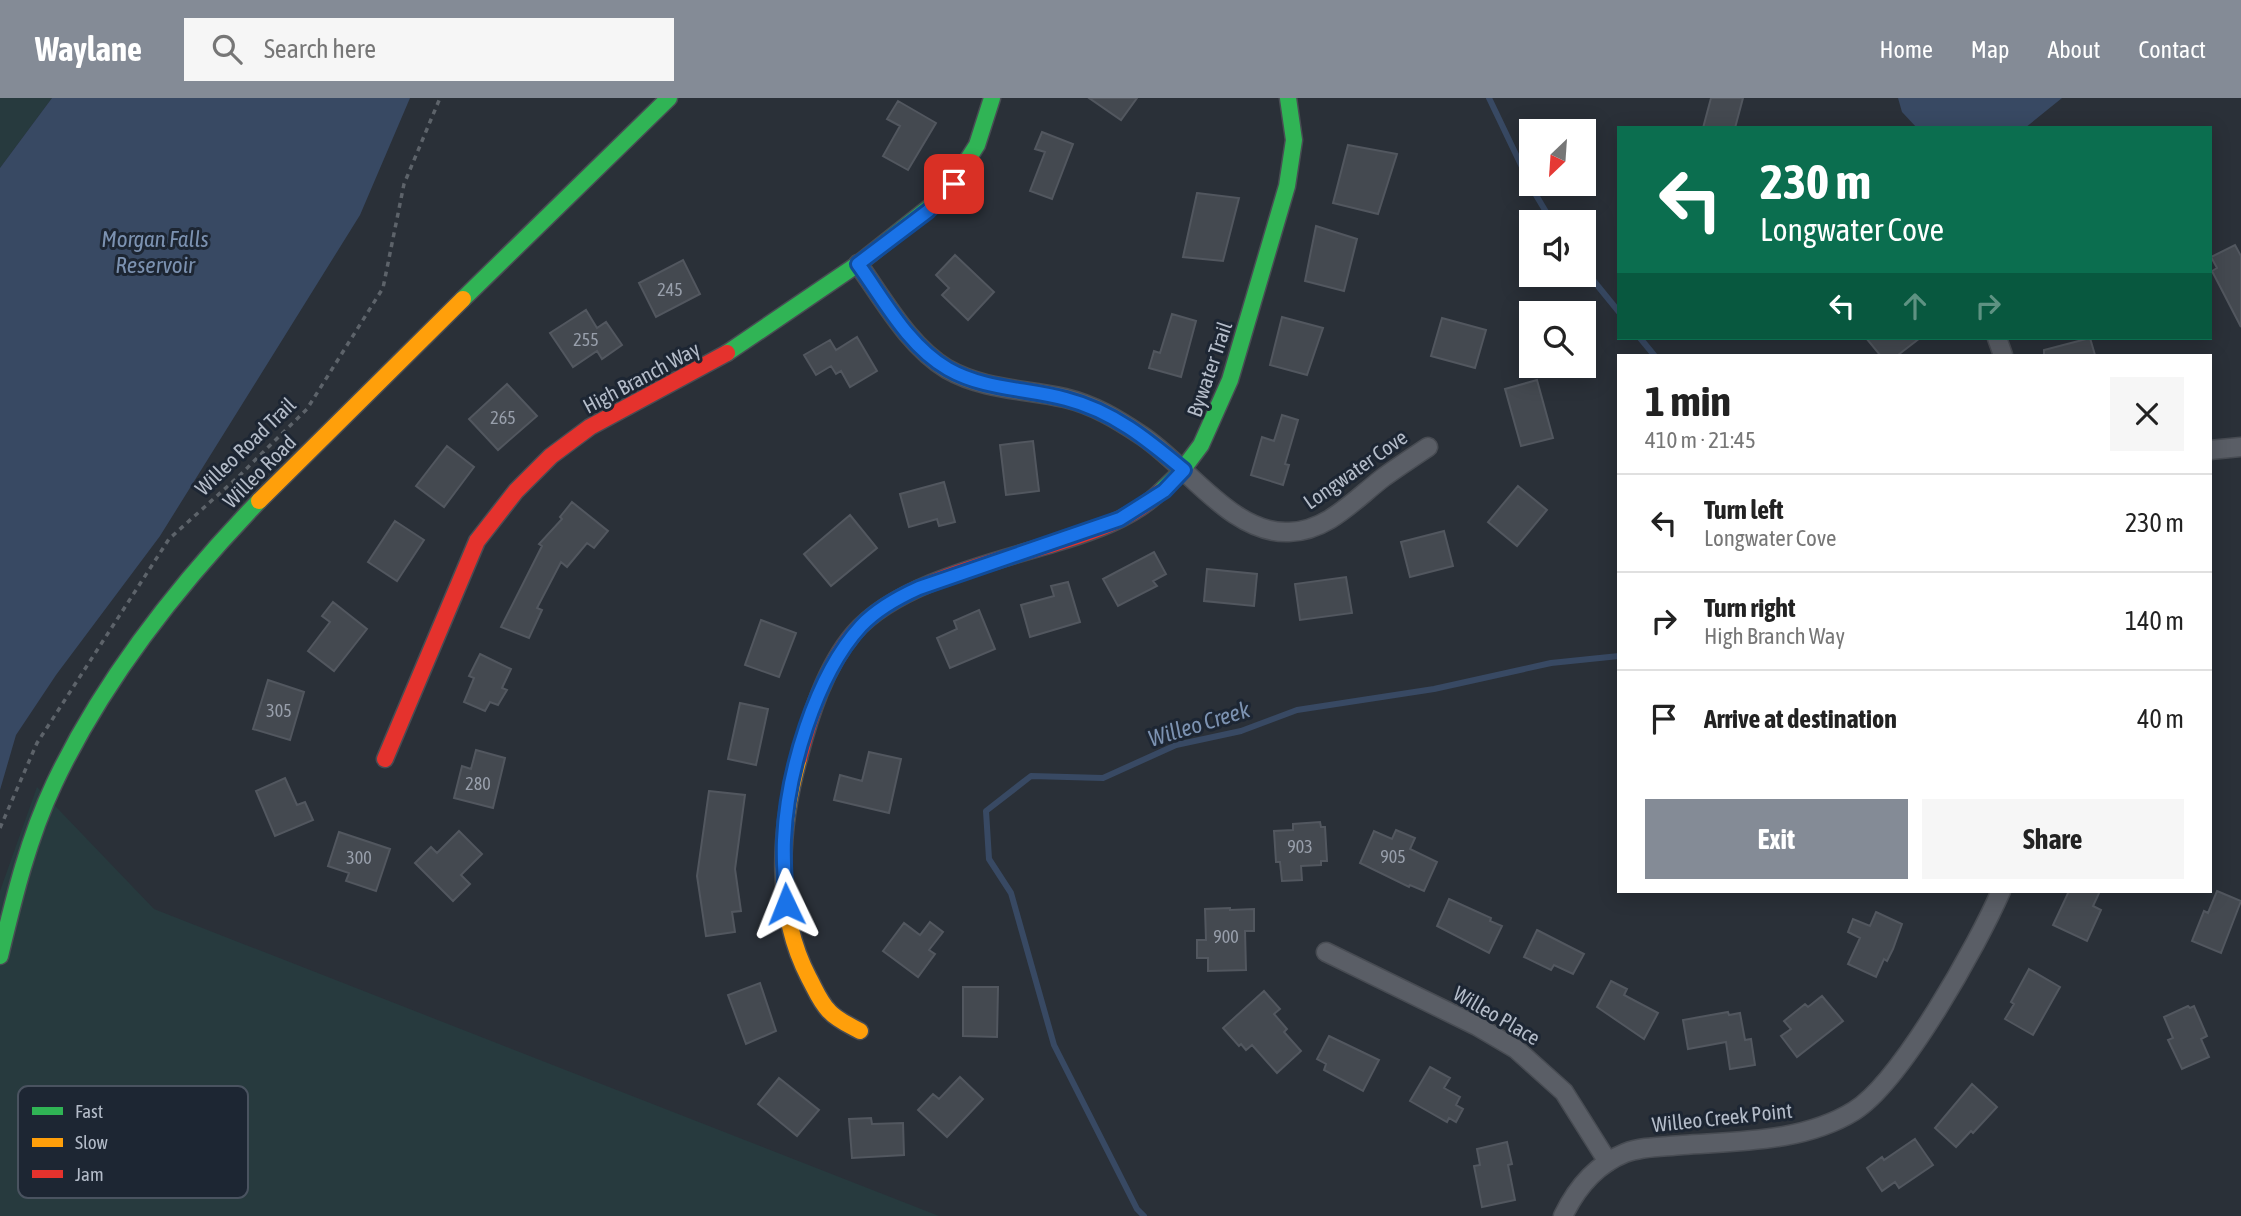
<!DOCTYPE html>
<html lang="en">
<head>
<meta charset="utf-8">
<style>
	:root { --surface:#fff; --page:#f6f6f6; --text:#222; --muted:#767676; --line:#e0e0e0; --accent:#848b96 }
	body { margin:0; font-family:"Asap Condensed",sans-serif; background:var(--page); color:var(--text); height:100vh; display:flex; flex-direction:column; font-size:26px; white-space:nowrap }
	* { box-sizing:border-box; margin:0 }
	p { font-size:23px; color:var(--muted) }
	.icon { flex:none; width:38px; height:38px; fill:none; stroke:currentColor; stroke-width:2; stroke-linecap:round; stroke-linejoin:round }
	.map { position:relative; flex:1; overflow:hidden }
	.drawer { position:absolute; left:1617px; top:256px; width:595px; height:539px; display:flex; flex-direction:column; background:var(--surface); border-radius:0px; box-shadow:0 4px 18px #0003 }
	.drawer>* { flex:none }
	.banner { position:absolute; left:1617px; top:28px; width:595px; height:214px; border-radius:0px; box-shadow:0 4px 18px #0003; background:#0b6e4f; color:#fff; overflow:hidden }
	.needle { width:46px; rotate:205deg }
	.tools { position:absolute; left:1519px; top:21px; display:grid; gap:14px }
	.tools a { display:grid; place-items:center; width:77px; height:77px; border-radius:0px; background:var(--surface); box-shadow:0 4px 18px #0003; font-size:35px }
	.pin { position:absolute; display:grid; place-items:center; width:60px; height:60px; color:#fff; margin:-30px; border-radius:14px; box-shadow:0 4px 10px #0006 }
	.me { position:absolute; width:77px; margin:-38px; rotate:358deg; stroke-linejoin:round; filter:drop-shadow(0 0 5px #0008) }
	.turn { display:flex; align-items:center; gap:24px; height:147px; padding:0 28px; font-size:32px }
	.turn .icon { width:91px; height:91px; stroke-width:2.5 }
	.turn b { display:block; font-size:49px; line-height:60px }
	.lanes { display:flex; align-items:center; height:66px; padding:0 28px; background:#0003; justify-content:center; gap:35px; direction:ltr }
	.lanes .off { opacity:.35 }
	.round { display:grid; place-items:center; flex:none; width:74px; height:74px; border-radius:0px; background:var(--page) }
	.summary { display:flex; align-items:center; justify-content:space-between; height:119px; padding:0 28px }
	h1 { font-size:42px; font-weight:700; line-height:52px }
	.primary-button { display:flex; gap:14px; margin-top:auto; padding:14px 28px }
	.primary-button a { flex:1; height:80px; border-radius:0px; background:var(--accent); color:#fff; font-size:28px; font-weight:700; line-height:80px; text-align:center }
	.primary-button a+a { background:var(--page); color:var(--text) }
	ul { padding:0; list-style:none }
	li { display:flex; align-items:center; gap:21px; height:98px; padding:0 28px; border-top:2px solid var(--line) }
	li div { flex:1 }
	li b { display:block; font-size:26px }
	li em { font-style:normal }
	header { display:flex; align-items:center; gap:42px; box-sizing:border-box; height:98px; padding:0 35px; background:var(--accent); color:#fff }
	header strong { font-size:33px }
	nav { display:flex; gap:38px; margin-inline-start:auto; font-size:24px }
	.search { width:490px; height:63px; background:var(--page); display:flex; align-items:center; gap:18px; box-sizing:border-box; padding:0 24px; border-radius:0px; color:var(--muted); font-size:26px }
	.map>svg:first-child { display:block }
</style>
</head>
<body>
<header>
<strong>Waylane</strong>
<div class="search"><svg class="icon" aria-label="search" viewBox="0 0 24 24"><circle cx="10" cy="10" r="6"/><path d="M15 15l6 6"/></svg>Search here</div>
<nav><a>Home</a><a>Map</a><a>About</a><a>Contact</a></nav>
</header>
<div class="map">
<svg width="2241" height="1118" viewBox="0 0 2241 1118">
	<rect width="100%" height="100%" fill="#2a3038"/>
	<path fill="#273a3e" d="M0,0H52L0,70Z
		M37,689L154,811L939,1118H0V793Z"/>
	<path fill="#384963" d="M52,0H410L360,117L160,438L56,577L16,637L0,692V70Z
		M1898,0H2062L2025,30H1917L1902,14Z"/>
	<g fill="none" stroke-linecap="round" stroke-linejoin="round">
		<path stroke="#384963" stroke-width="6" d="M1489,0L1533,92L1552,124
			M1584,171L1619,214
			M1640,240L1654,257
			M1144,1118L1137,1111L1054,947L1011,795L989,761L986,713L1031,678L1103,680L1176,647L1241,633L1297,612L1434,591L1551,565L1619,558"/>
	</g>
	<path fill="#444950" stroke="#52575f" stroke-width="2" d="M1089,0H1137L1121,22Z
		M1711,0H1743L1735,30H1703Z
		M898,3L936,25L908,72L883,58L900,28L887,21Z
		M1042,34L1073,46L1052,101L1030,93L1045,54L1035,51Z
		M1348,47L1397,56L1378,116L1333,105Z
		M1197,95L1239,100L1223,163L1183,159Z
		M1316,128L1357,141L1344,193L1305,183Z
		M2235,147L2241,158V229L2212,173L2217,170L2211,159Z
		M955,157L994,194L968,222L942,197L949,190L936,177Z
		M683,162L700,196L656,219L639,185Z
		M586,212L597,230L606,224L622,247L602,261L597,253L573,269L550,235Z
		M1172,216L1196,223L1181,279L1149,270L1154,253L1160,255Z
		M1282,219L1323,230L1307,277L1270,267Z
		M1442,220L1486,232L1475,270L1431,258Z
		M857,239L877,273L850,289L841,273L836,276L831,268L816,277L804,257L830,242L836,252Z
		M1866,240H1920L1898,257H1880Z
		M2090,240L2095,257H2044V252Z
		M1537,282L1553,340L1521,348L1505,291Z
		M507,286L537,318L498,352L469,321Z
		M1282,317L1298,322L1285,366L1289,367L1283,387L1251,377L1262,339L1274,343Z
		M1033,343L1039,393L1006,397L1000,347Z
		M447,348L474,369L444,409L416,388Z
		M944,384L955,424L939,428L937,421L909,429L900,396Z
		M1518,388L1547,412L1517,448L1488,424Z
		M572,404L608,433L594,450L587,445L567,469L561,464L537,510L542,512L529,540L501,529L542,448L539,446L562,421L560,419Z
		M850,417L877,450L831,488L804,456Z
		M395,423L424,442L397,483L368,464Z
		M1444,433L1453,468L1410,479L1401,444Z
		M1154,454L1166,476L1153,483L1157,488L1118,508L1103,481Z
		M1207,471L1257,476L1254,508L1204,503Z
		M1346,479L1352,515L1300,522L1295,486Z
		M1068,484L1080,524L1030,539L1021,507L1054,498L1051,488Z
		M333,504L367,531L334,573L308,553L330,524L322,518Z
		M979,512L995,551L950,570L937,540L957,531L954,523Z
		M761,522L796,535L779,579L745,567Z
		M480,556L511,571L502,590L507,592L498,607L490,604L485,613L464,604L474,580L469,578Z
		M268,582L304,594L290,642L253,631Z
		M740,605L768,611L756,667L728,661Z
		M476,652L505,660L493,710L454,700L462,668L471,671Z
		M869,654L901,661L889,715L834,702L840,677L862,683Z
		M285,680L297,707L305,704L313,722L275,738L256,693Z
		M709,693L745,697L735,771L741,813L732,814L735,834L706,838L697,778Z
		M1320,724L1321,729H1325L1327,763H1321V767L1301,768L1302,782L1282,783L1280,764H1276L1274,733L1293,732V726Z
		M1396,732L1415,740L1410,751L1437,764L1424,793L1410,787L1409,789L1360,765L1374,733L1392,741Z
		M459,733L482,756L461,777L470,786L453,803L415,765L431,749L437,755Z
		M339,734L390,751L376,793L346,783L349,775L328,768Z
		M2069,793H2100L2093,808L2101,812L2087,843L2053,827Z
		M2217,793L2241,803L2221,855L2192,843L2204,813L2208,815Z
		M1449,801L1491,820L1490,823L1502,828L1489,855L1437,828Z
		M1230,810V812L1254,811V833H1245L1246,872L1208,873V860H1197V842H1206L1205,811Z
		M1876,814L1902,826L1893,851L1887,863L1884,861L1876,879L1848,866L1860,840L1848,834L1853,821L1870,828Z
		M930,824L943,834L929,852L935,856L918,879L883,853L904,825L920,837Z
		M1537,832L1584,856L1573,876L1554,867L1551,872L1524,859Z
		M2029,871L2060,889L2033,937L2005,921L2014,906L2011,904Z
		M1611,883L1627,891L1624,897L1658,915L1644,941L1597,909Z
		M760,885L776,933L746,946L728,897Z
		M963,889H998L997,939L963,938Z
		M1264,893L1280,911L1274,916L1287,931L1284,934L1301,953L1277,975L1252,947L1246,952L1241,946L1239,948L1223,930Z
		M1822,898L1843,923L1797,959L1781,938L1791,931L1784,923L1805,906L1808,909Z
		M2188,908L2190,910L2194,908L2207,938L2201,941L2209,959L2182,971L2168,942L2173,940L2164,919Z
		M1728,914L1729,917L1740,915L1745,942L1751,941L1755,967L1730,971L1726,944L1688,951L1683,922Z
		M1329,938L1379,962L1363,993L1324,972L1326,966L1317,961Z
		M1430,969L1450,980L1444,990L1460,999L1456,1007L1463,1011L1456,1024L1449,1020L1447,1024L1410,1003Z
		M960,979L983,1001L947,1039L918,1012L933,996L939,1001Z
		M779,980L819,1012L797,1038L758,1006Z
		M1972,986L1997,1009L1973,1035L1971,1033L1956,1049L1935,1030Z
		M871,1020L872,1026L903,1025L904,1057L852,1060L849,1021Z
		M1915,1041L1933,1067L1899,1090L1895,1084L1882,1093L1867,1070L1882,1059L1884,1062Z
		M1507,1044L1512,1066L1508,1067L1515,1102L1482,1109L1474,1068L1480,1067L1477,1051Z"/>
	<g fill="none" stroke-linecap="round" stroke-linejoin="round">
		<defs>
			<path id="street" d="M858,166C884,202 908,247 947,271C984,292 1025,291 1065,300C1094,307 1117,321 1141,337C1186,366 1232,437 1289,434C1328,433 1355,401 1384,379C1398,369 1413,359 1428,349
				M1997,240L2003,257
				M2210,352L2241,349
				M1326,854L1477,928L1516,951L1564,994L1608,1064
				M1563,1118C1576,1091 1595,1067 1625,1055C1643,1048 1664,1049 1683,1047C1739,1043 1804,1044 1854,1013C1902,983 1978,846 2001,793"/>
			<path id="fast" d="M463,201L669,0
				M727,255L858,166L945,97L977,47L992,0
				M1160,394L1180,375L1201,347L1230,282L1287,88L1294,42L1288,0
				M0,858C14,800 28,741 54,686C104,580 178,487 259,403"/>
			<path id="slow" d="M259,403L463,201
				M799,660C779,732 774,813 809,880C815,891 820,904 829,913C837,922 849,927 860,933"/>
			<path id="jam" d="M799,660C810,618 825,569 854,535C897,485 994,464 1056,445C1092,434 1132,421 1160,394
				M385,661L477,443L516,393L551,358L590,329L727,255"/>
		</defs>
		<use href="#street" stroke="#484c53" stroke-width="21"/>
		<use href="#fast" stroke="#484c53" stroke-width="19"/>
		<use href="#slow" stroke="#484c53" stroke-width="19"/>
		<use href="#jam" stroke="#484c53" stroke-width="19"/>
		<path stroke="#5d636a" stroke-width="3.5" stroke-dasharray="5 5" stroke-linecap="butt" d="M0,730L37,645L169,441L239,378L307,311L383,190L404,86L440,0"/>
		<use href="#street" stroke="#5a5e66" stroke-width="18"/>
		<use href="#fast" stroke="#30b455" stroke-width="16"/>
		<use href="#slow" stroke="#ff9f0a" stroke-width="16"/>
		<use href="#jam" stroke="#e5322d" stroke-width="16"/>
	</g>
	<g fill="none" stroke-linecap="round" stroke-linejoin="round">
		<defs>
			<path id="route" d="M786,806C785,785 783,763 784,742C787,675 815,578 861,528C876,512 899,499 919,490L1120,421L1164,393L1184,372C1148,342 1113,313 1066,301C1026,290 985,292 948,271C908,248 884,202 858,166L928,113L954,86"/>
		</defs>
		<use href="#route" stroke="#114b97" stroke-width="18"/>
		<use href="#route" stroke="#1a73e8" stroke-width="12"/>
	</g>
	<g text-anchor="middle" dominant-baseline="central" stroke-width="6" stroke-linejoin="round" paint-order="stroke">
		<g font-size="18" fill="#989fab">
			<text x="670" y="191">245</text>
			<text x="586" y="241">255</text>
			<text x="503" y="319">265</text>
			<text x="279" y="612">305</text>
			<text x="478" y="685">280</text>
			<text x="1300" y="748">903</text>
			<text x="1393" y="758">905</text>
			<text x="359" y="759">300</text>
			<text x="1226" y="838">900</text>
		</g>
		<g font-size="21" fill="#b4bcc9" stroke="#1d2633">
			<text transform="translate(1209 271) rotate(-71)">Bywater Trail</text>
			<text transform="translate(641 279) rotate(-28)">High Branch Way</text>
			<text transform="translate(245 348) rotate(-44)">Willeo Road Trail</text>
			<text transform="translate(1355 371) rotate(-35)">Longwater Cove</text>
			<text transform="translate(259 373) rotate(-45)">Willeo Road</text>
			<text transform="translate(1497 917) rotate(30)">Willeo Place</text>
			<text transform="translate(1722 1019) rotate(-6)">Willeo Creek Point</text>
		</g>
		<g font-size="23" font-style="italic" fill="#7c92b1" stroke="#1d2633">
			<text x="155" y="141">Morgan Falls<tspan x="155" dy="26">Reservoir</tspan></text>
			<text transform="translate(1199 626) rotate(-17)">Willeo Creek</text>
		</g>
	</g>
	<rect x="18" y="988" width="230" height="112" rx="10" fill="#1d2633" stroke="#4a5360" stroke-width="2"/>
	<rect x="32" y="1009" width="31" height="8" fill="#30b455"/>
	<rect x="32" y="1040" width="31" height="9" fill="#ff9f0a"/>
	<rect x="32" y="1072" width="31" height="8" fill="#e5322d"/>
	<g font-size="19" fill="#b4bcc9">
		<text x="75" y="1020">Fast</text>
		<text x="75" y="1051">Slow</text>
		<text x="75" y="1083">Jam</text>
	</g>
</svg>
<div class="tools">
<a><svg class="needle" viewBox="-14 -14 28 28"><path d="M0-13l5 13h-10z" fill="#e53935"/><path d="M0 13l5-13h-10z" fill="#767676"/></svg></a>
<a><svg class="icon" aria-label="sound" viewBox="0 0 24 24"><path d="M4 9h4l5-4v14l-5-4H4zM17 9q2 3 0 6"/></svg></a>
<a><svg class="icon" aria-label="search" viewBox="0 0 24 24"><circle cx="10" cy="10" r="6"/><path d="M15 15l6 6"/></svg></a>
</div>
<div class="pin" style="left:954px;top:86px;background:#d93025"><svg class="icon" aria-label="arrive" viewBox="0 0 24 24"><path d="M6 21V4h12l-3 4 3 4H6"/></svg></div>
<svg class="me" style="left:786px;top:806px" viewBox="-20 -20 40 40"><path d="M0-17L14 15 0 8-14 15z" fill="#1a73e8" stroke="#fff" stroke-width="4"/></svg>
<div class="banner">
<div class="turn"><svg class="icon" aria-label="left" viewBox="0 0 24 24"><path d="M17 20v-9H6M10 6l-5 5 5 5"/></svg><div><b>230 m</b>Longwater Cove</div></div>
<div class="lanes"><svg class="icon" aria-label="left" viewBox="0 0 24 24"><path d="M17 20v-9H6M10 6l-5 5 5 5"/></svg><svg class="icon off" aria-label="ahead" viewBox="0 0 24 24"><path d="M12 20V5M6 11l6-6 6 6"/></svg><svg class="icon off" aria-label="right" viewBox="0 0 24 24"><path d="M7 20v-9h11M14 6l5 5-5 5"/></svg></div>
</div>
<section class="drawer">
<div class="summary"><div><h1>1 min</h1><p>410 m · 21:45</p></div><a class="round"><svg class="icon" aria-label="close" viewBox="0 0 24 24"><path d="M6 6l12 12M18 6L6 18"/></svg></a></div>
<ul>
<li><svg class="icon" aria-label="left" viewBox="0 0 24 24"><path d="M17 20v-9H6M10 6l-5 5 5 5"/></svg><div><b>Turn left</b><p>Longwater Cove</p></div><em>230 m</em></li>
<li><svg class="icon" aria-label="right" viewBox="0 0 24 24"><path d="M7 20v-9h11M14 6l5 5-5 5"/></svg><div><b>Turn right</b><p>High Branch Way</p></div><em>140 m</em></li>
<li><svg class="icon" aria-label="arrive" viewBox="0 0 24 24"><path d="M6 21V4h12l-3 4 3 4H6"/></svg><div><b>Arrive at destination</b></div><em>40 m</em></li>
</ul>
<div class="primary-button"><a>Exit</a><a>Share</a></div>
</section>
</div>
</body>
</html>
